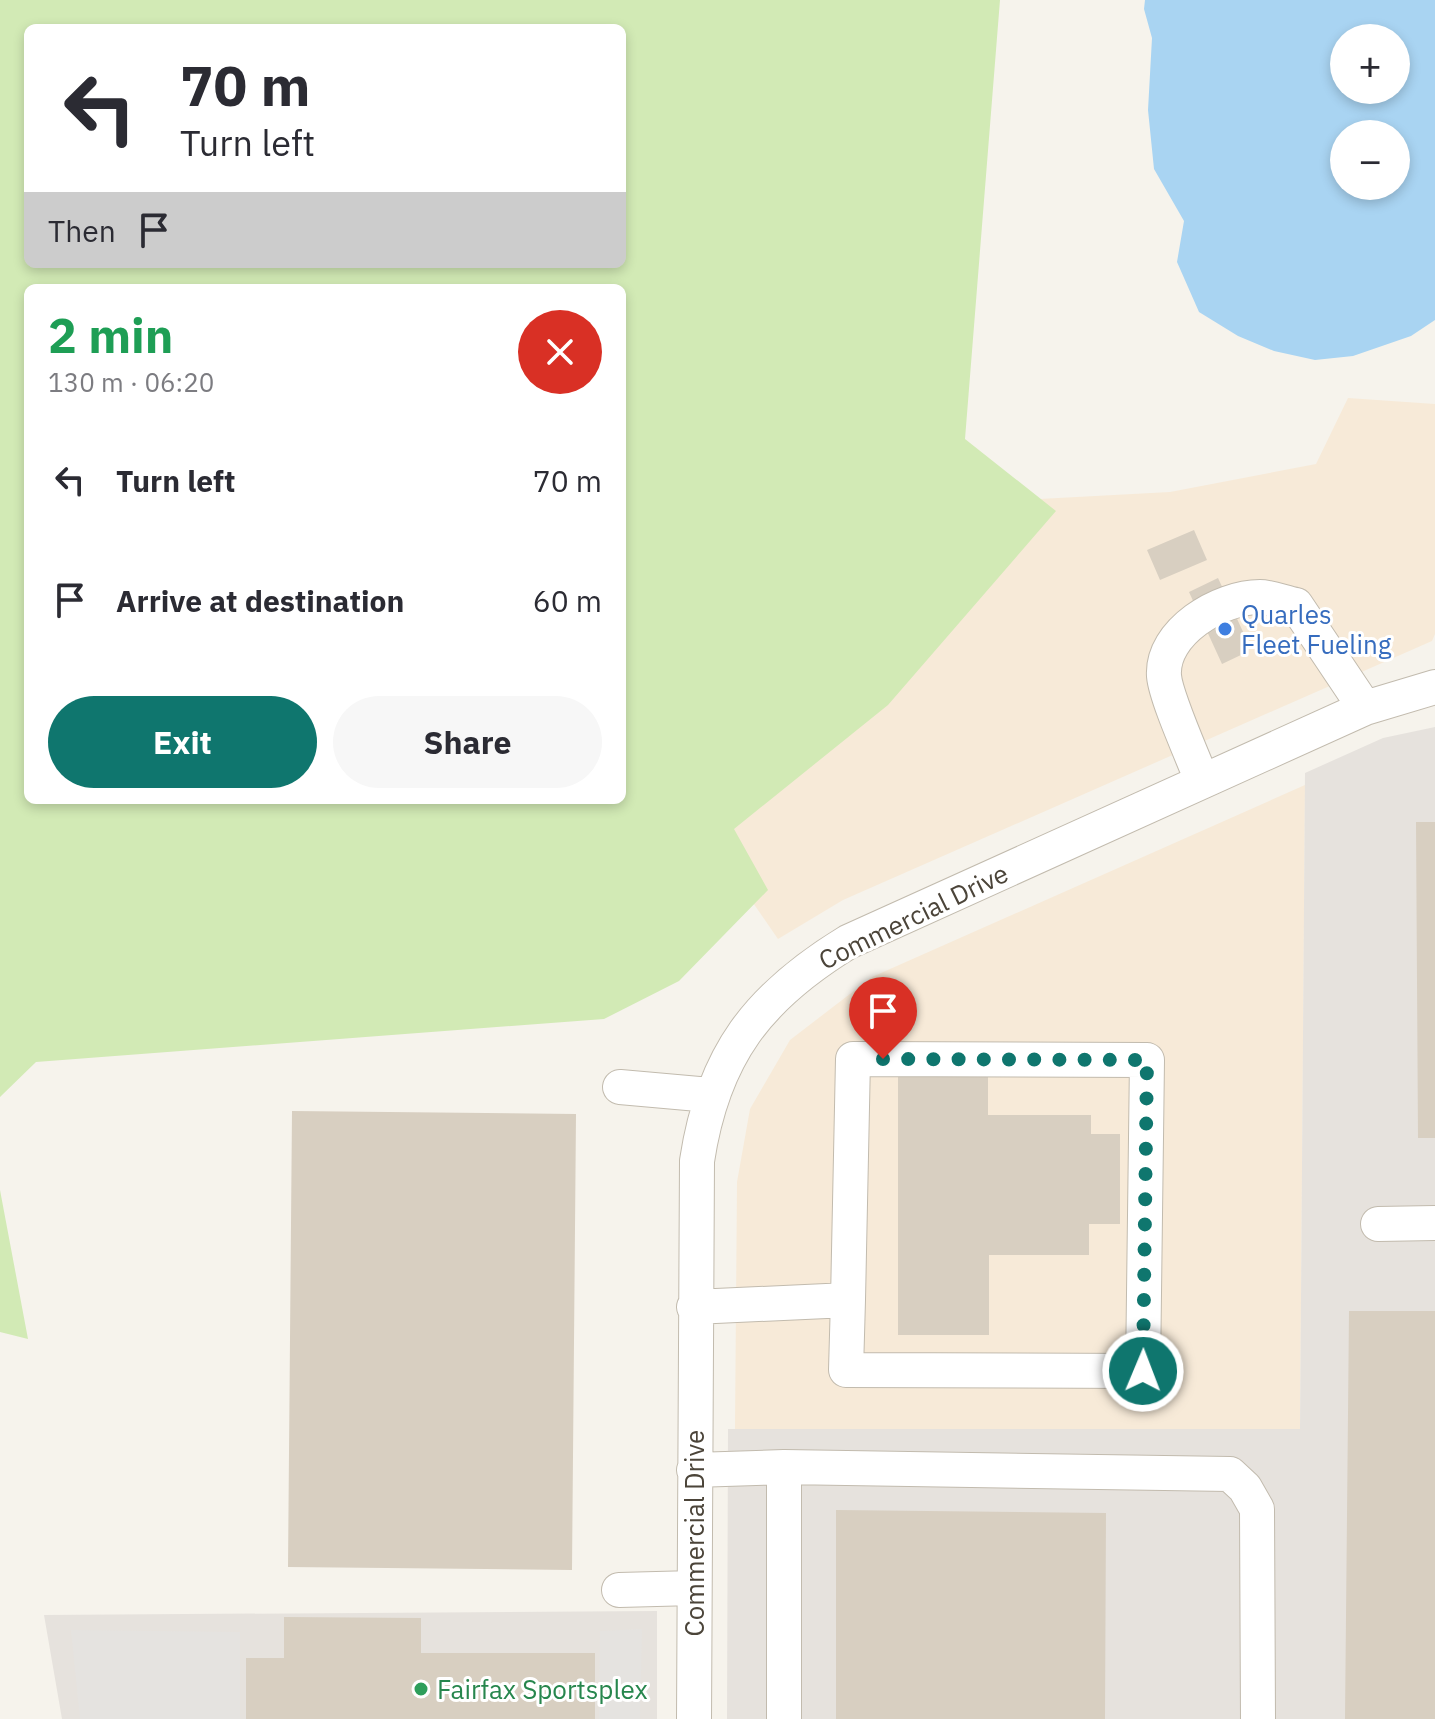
<!DOCTYPE html>
<html lang="en">
<head>
<meta charset="utf-8">
<style>
	:root { --surface:#fff; --page:#f7f7f7; --text:#2b2b33; --muted:#7c7c81; --accent:#0f766e }
	body { margin:0; font-family:"IBM Plex Sans",sans-serif; background:var(--page); color:var(--text); height:100vh; display:flex; flex-direction:column; font-size:30px; white-space:nowrap }
	* { box-sizing:border-box; margin:0 }
	p { font-size:26px; color:var(--muted) }
	.icon { flex:none; width:44px; height:44px; fill:none; stroke:currentColor; stroke-width:2; stroke-linecap:round; stroke-linejoin:round }
	.map { position:relative; flex:1; overflow:hidden }
	.side { position:absolute; left:24px; top:284px; width:602px; height:520px; display:flex; flex-direction:column; background:var(--surface); border-radius:12px; box-shadow:0 4px 12px #0003 }
	.side>* { flex:none }
	.top-card { position:absolute; left:24px; top:24px; width:602px; height:244px; border-radius:12px; box-shadow:0 4px 12px #0003; background:#fff; color:var(--text); overflow:hidden }
	.controls { position:absolute; left:1330px; top:24px; display:grid; gap:16px }
	.controls a { display:grid; place-items:center; width:80px; height:80px; border-radius:50%; background:var(--surface); box-shadow:0 4px 12px #0003; font-size:40px }
	.pin { position:absolute; display:grid; place-items:center; width:68px; height:68px; color:#fff; margin:-82px -34px; border-radius:50% 50% 50% 0; rotate:-45deg; box-shadow:0 0 8px #0007 }
	.pin .icon { rotate:45deg }
	.me { position:absolute; width:88px; margin:-44px; rotate:1deg; stroke-linejoin:round; filter:drop-shadow(0 0 6px #0008) }
	.turn { display:flex; align-items:center; gap:28px; height:168px; padding:0 24px; font-size:36px }
	.turn .icon { width:104px; height:104px; stroke-width:2.5 }
	.turn b { display:block; font-size:56px; line-height:68px }
	.then { display:flex; align-items:center; height:76px; padding:0 24px; background:#0003; gap:16px; font-size:30px }
	.round { display:grid; place-items:center; flex:none; width:84px; height:84px; border-radius:42px; background:var(--page) }
	.overview { display:flex; align-items:center; justify-content:space-between; height:136px; padding:0 24px }
	h1 { font-size:48px; font-weight:700; line-height:60px; color:#1e9e55 }
	.action { display:flex; gap:16px; margin-top:auto; padding:16px 24px }
	.action a { flex:1; height:92px; border-radius:48px; background:var(--accent); color:#fff; font-size:32px; font-weight:700; line-height:92px; text-align:center }
	.action a+a { background:var(--page); color:var(--text) }
	ul { padding:0; list-style:none }
	li { display:flex; align-items:center; gap:24px; height:120px; padding:0 24px }
	li div { flex:1 }
	li b { display:block; font-size:30px }
	li em { font-style:normal }
	.map>svg:first-child { display:block }
</style>
</head>
<body>
<div class="map">
<svg width="1435" height="1719" viewBox="0 0 1435 1719">
	<rect width="100%" height="100%" fill="#f6f3ec"/>
	<path fill="#f7ead8" d="M1348,398L1435,404V634L1432,641L843,900L778,939L698,823L1004,501L1170,492L1316,464Z
		M1305,785L1300,1430L735,1429L737,1182L750,1109L790,1040L872,977Z"/>
	<path fill="#e6e2dd" d="M1435,727V1719H727L728,1429H1300L1305,773L1383,738Z
		M657,1611V1719H62L44,1615Z"/>
	<path fill="#d2eab5" fill-rule="evenodd" d="M0,0H1000L965,439L1056,511L888,705L734,829L768,890L679,981L604,1019L36,1062L0,1097ZM622,28V264H28V28ZM28,288H622V800H28Z
		M0,1190L28,1339L0,1332Z"/>
	<path fill="#e5e3e0" d="M642,1629L640,1719H599L600,1631Z
		M71,1630L240,1632V1719H80Z"/>
	<path fill="#a9d4f2" fill-rule="evenodd" d="M1145,0H1435V320L1411,336L1353,356L1315,360L1274,351L1238,336L1199,312L1177,262L1184,221L1154,169L1148,110L1152,38L1144,9ZM1344,38H1396V90H1344ZM1344,134H1396V186H1344Z"/>
	<path fill="#d8cfc1" d="M1194,530L1207,560L1160,580L1147,550Z
		M1218,578L1245,636L1243,654L1222,664L1189,592Z
		M1416,822H1435V1138H1418Z
		M898,1072H988V1115H1091V1134H1120V1224H1089V1255H989V1335H898Z
		M292,1111L576,1114L572,1570L288,1567Z
		M1349,1311H1435V1719H1345Z
		M836,1510L1106,1513L1105,1719H836Z
		M284,1617L421,1618V1653H595V1719H246V1658H284Z"/>
	<g fill="none" stroke-linecap="round" stroke-linejoin="round">
		<defs>
			<path id="minor" d="M1202,781C1193,757 1166,698 1164,676C1161,632 1220,597 1260,597C1271,597 1285,603 1296,605L1365,708
				M620,1087L710,1095
				M1378,1224L1435,1223
				M694,1307L848,1300L853,1059L1147,1060L1143,1371L846,1370L848,1300
				M694,1470L784,1467L1230,1474L1245,1488L1257,1509L1258,1719
				M619,1590L694,1588
				M694,1719L697,1161C713,1055 758,997 848,942L1365,708L1435,687
				M784,1719V1467"/>
		</defs>
		<use href="#minor" stroke="#c2bbae" stroke-width="36"/>
		<use href="#minor" stroke="#fff" stroke-width="34"/>
	</g>
	<g fill="none" stroke-linecap="round" stroke-linejoin="round">
		<path stroke="#0f766e" stroke-width="14" stroke-dasharray="0 25.2" d="M883,1059L1147,1060L1143,1371"/>
	</g>
	<circle fill="#3f7fe0" stroke="#fff" stroke-width="3" cx="1225" cy="629" r="8"/>
	<circle fill="#2e9e5b" stroke="#fff" stroke-width="3" cx="421" cy="1689" r="8"/>
	<g text-anchor="middle" dominant-baseline="central" stroke-width="6" stroke-linejoin="round" paint-order="stroke">
		<g font-size="26" fill="#366cbe" stroke="#fff" text-anchor="start">
			<text x="1241" y="614">Quarles<tspan x="1241" dy="30">Fleet Fueling</tspan></text>
		</g>
		<g font-size="26" fill="#4b4439" stroke="#fff">
			<text transform="translate(913 916) rotate(-26)">Commercial Drive</text>
			<text transform="translate(694 1533) rotate(-90)">Commercial Drive</text>
		</g>
		<g font-size="26" fill="#27864d" stroke="#fff" text-anchor="start">
			<text x="437" y="1689">Fairfax Sportsplex</text>
		</g>
	</g>
</svg>
<div class="controls">
<a>+</a>
<a>−</a>
</div>
<div class="pin" style="left:883px;top:1059px;background:#d93025"><svg class="icon" aria-label="arrive" viewBox="0 0 24 24"><path d="M6 21V4h12l-3 4 3 4H6"/></svg></div>
<svg class="me" style="left:1143px;top:1371px" viewBox="-20 -20 40 40"><circle r="17" fill="#0f766e" stroke="#fff" stroke-width="3"/><path d="M0-11L8 9 0 5-8 9z" fill="#fff"/></svg>
<div class="top-card">
<div class="turn"><svg class="icon" aria-label="left" viewBox="0 0 24 24"><path d="M17 20v-9H6M10 6l-5 5 5 5"/></svg><div><b>70 m</b>Turn left</div></div>
<div class="then">Then<svg class="icon" aria-label="arrive" viewBox="0 0 24 24"><path d="M6 21V4h12l-3 4 3 4H6"/></svg></div>
</div>
<section class="side">
<div class="overview"><div><h1>2 min</h1><p>130 m · 06:20</p></div><a class="round" style="background:#d93025;color:#fff"><svg class="icon" aria-label="close" viewBox="0 0 24 24"><path d="M6 6l12 12M18 6L6 18"/></svg></a></div>
<ul>
<li><svg class="icon" aria-label="left" viewBox="0 0 24 24"><path d="M17 20v-9H6M10 6l-5 5 5 5"/></svg><div><b>Turn left</b></div><em>70 m</em></li>
<li><svg class="icon" aria-label="arrive" viewBox="0 0 24 24"><path d="M6 21V4h12l-3 4 3 4H6"/></svg><div><b>Arrive at destination</b></div><em>60 m</em></li>
</ul>
<div class="action"><a>Exit</a><a>Share</a></div>
</section>
</div>
</body>
</html>
